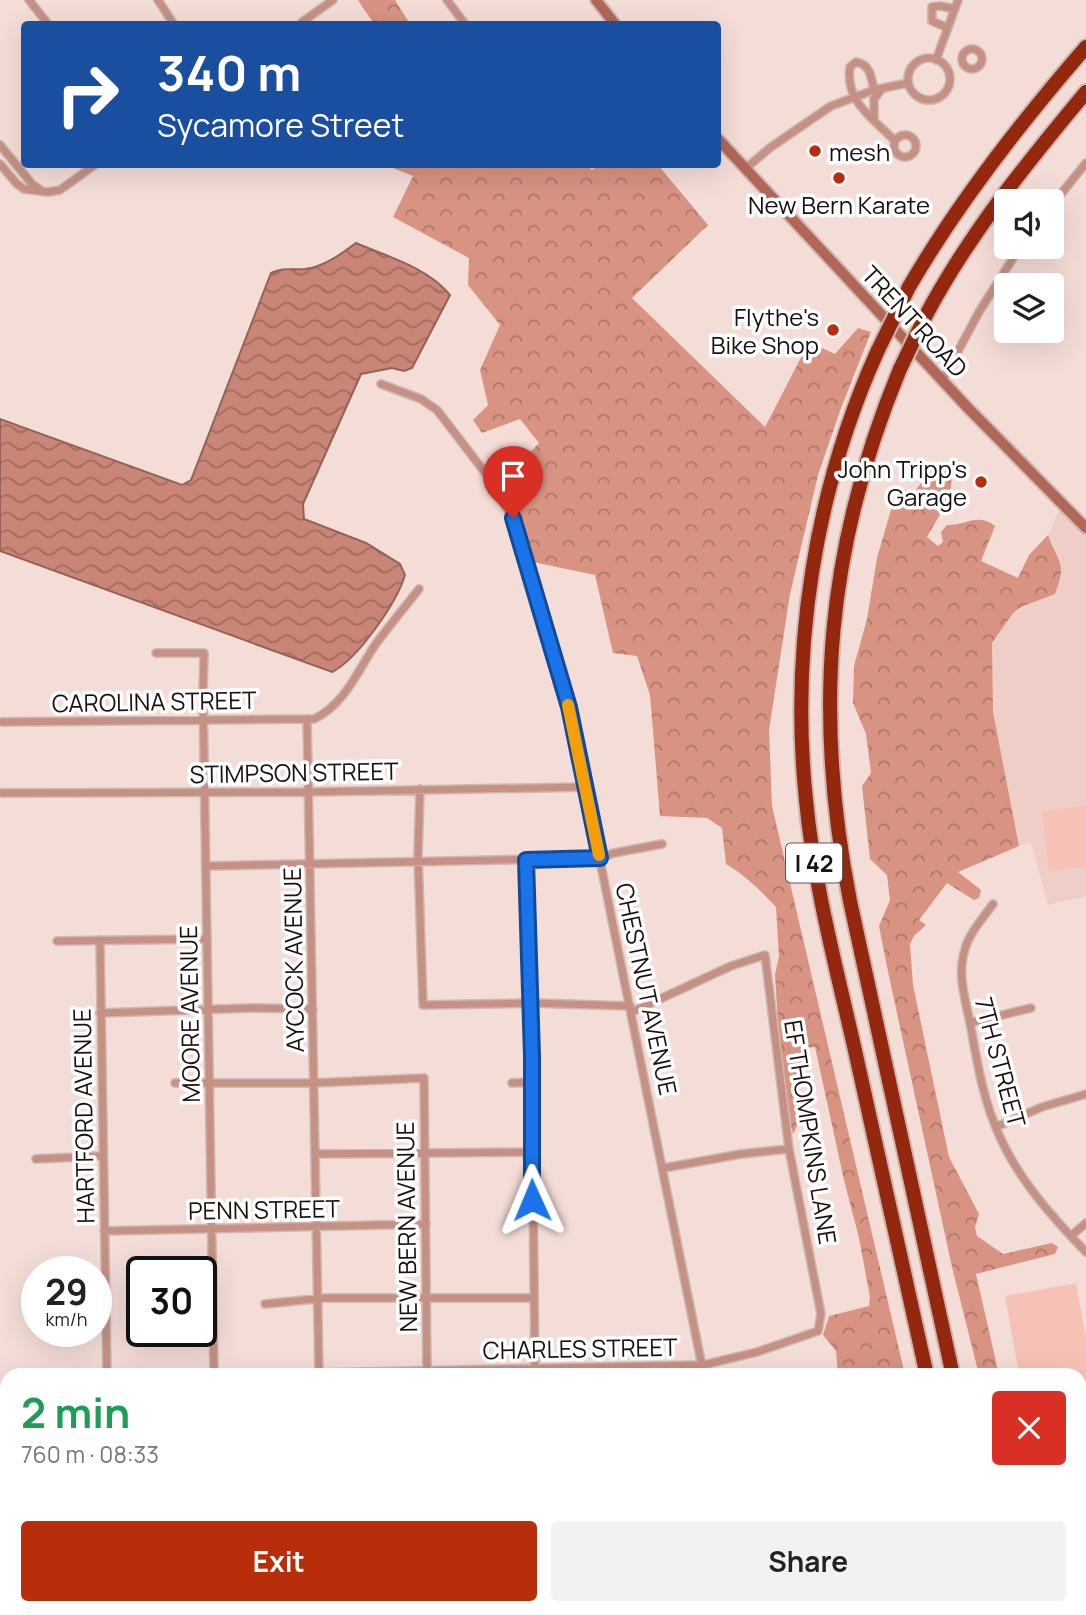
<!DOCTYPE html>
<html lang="en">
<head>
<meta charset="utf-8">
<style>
	:root { --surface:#fff; --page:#f2f2f2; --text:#222; --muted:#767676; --accent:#b92e0a }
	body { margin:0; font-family:Manrope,sans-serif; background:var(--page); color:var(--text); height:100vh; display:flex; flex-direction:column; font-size:26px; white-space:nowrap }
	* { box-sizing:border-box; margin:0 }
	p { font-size:23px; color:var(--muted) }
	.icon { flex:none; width:38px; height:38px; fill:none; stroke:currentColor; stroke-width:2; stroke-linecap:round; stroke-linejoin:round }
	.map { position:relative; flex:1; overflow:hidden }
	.panel { position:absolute; left:0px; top:1368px; width:1087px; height:247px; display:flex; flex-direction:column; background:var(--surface); border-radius:21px 21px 0 0; box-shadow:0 7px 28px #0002 }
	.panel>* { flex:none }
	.banner { position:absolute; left:21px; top:21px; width:700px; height:147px; border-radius:7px; box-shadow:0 7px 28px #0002; background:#1a4fa0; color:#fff; overflow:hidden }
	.buttons { position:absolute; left:994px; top:189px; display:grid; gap:14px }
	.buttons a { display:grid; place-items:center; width:70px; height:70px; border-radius:7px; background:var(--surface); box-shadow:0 7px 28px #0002; font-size:35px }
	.speed { position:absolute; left:21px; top:1256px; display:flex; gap:14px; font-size:35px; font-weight:700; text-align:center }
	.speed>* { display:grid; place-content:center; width:91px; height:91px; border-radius:50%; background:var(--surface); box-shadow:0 7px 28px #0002; line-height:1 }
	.speed small { font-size:18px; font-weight:400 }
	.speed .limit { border:4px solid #111; border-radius:10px; background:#fff; color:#111 }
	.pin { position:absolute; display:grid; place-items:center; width:60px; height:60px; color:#fff; margin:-72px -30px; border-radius:50% 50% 50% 0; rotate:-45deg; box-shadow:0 0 7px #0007 }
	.pin .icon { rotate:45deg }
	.me { position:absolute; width:77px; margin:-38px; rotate:359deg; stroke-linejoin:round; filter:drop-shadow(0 0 5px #0008) }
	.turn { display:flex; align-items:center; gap:24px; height:147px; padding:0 21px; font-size:32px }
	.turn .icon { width:91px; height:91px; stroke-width:2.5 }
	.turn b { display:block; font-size:49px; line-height:60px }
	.round { display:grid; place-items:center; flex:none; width:74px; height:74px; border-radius:7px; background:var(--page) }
	.summary { display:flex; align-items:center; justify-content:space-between; height:119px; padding:0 21px }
	h1 { font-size:42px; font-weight:700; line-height:52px; color:#1e9e55 }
	.action { display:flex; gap:14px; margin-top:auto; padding:14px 21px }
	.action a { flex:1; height:80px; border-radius:7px; background:var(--accent); color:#fff; font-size:28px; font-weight:700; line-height:80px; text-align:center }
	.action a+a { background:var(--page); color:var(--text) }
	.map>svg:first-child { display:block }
</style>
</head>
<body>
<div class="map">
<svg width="1086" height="1615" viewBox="0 0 1086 1615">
	<defs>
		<pattern id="forest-crowns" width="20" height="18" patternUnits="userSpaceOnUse" patternTransform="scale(1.75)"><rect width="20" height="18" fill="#d89383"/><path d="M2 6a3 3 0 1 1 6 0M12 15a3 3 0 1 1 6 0" fill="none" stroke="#ae776a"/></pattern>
		<pattern id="water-waves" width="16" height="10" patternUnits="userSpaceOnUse" patternTransform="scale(1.75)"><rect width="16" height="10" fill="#c98575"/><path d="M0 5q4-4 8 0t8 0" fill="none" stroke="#a26b5e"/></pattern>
	</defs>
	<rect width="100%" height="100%" fill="#f5ddd7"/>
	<path fill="#eecec6" d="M1061,506L1086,531V896L1048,905L1031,842L1019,846L993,712L992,643L1013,613L1049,595L1061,563L1048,535Z"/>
	<path fill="#f6c2b5" d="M1086,806V867L1049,871L1042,811Z
		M1076,1283L1086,1339V1399L1080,1400V1376L1019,1375L1005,1296Z"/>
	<path fill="url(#forest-crowns)" d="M358,0H395L410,24H374Z
		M587,165L592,170L598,165H658L708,225L632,298L765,427L809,342L835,354L858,328L871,332L840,411L818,475L790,594L769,730L772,806L905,1375H838L836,1351L823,1335L829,1316L869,1306L870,1297L859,1238L844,1180L815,1047L805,1048C803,1056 801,1063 800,1071C799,1092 804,1116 793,1134L791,1125L779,1038L776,991L775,975L779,956L776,907C761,891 745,875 726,864L722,828L707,818L660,816L650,695L637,656L613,653L595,575L533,562L519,512L502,482L539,443L520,419L482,433L473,420L488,405L480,370L500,325L468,285L469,258L393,217L413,176L385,165Z
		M943,465L951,472C955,496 938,516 927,537L938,546L943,542L941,532L947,525C965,526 977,512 995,526L981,561L1018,578L1029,555L1048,535C1059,564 1067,562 1055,594L1021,607L1013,613L992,643L993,712L1019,846L958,872L981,890L979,898L974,900L947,883L919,920L926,925L914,936L910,944L913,985L949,1157L979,1214L975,1227L977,1236L1003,1254L1052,1243L1058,1247L1055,1254L976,1274L999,1375H979L952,1267L887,967L879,926L890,900L887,875L870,859L862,786L871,773L866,734L853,703L854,666L867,619L877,558L897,489L915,491L932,469Z
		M838,1608H941V1615H837Z"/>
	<path fill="url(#water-waves)" stroke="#946256" stroke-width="2" d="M356,243C388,257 427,267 450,295L412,368L404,371L392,368L361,374L303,504L304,519L366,543L400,564L405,575C397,602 358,659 332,672L0,551V419L182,485L191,480L271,273C284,267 291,270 305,269C324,267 341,254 356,243Z
		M1086,1501V1558L1080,1559V1502Z"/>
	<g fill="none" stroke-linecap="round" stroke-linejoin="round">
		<defs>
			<path id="street" d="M29,0L48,24
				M158,0L173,23
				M447,0L465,24
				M302,22L333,0
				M948,28L932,21V7L940,6L955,9
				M962 59a10 10 0 1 1 20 0a10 10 0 1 1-20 0Z
				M908 79a21 21 0 1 1 42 0a21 21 0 1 1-42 0Z
				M936,60L958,0
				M874,90C871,77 871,65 856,62L850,67C845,102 872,117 895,141
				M874,118V99L881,90
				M894 146a11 11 0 1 1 22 0a11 11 0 1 1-22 0Z
				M0,145L32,184L42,191
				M0,164L17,184L24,189L48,192L60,190L96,164
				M745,169L771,147L831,106L874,90L908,83
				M1052,205L1086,163
				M942,381L979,312L1020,247
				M381,384L421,399L437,410L490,479L513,518L569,707L704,1376
				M156,653H204L203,695L214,1376
				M307,719L319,1375
				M2,722L314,719C344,705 358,671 375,645C389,626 404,608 419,589
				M420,789L418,855L423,1005L531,1003L630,1006
				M2,793L309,792L586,787
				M526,860L532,1082L535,1376
				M206,866L600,858L614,853L662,844
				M993,904C983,918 970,932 965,949C957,974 965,998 970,1023C977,1061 983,1101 1000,1137C1019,1180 1053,1218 1086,1252
				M100,940L107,1376
				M57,941L207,939
				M100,1013L251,1008L313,1009
				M970,1023L1031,1008
				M175,1083H314L424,1078L427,1376
				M512,1083L532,1082
				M996,1127L1042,1107L1086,1094
				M315,1154L531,1152
				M36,1159L102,1156
				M664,1168L741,1154L789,1149
				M104,1231L426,1224
				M1071,1236L1086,1223
				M265,1304L324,1298H533
				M36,1306H37
				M320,1373L703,1365L757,1352L818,1331L821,1314L789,1149L765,955L731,966L632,1012
				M0,1553L7,1558
				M76,1608L82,1615
				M431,1608L432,1615
				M539,1608V1615
				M645,1608V1615
				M752,1608L753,1615
				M1,1615L7,1603
				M322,1615V1608"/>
			<path id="secondary" d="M596,0L615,24
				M718,139L968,408L1086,528
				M0,1470L7,1473
				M260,1608L272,1615"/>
			<path id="highway" d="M909,287C959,201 1021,122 1086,47
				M925,317C969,234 1026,164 1086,92
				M878,350C815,489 790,648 806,800C814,886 837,970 856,1055C880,1162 903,1269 927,1376
				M900,369C826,547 813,712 850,901L953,1376
				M971,1608L972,1615
				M1001,1608L1003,1615"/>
		</defs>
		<use href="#street" stroke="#cdb8b3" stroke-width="10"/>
		<use href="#secondary" stroke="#cdb8b3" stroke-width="14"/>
		<use href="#highway" stroke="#cdb8b3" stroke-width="18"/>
		<use href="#street" stroke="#c59184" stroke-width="7"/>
		<use href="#secondary" stroke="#b26756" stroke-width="10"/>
		<use href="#highway" stroke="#94280f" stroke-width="14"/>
		<defs>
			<path id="highway-bridge" d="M878,350L909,287
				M900,369L925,317"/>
		</defs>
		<use href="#highway-bridge" stroke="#cdb8b3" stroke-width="18" stroke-linecap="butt"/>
		<use href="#highway-bridge" stroke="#94280f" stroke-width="14"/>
	</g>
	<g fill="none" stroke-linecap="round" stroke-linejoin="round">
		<defs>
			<path id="route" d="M513,518L569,707L600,858L526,860L532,1056V1200"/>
		</defs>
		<use href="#route" stroke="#114b97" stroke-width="18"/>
		<use href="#route" stroke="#1a73e8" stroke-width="12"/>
		<path stroke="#f59e0b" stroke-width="12" d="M568,705L599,855"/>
	</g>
	<g fill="#b92e0a" stroke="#fff" stroke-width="2.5">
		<circle cx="815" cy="151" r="7"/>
		<circle cx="839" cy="178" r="7"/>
		<circle cx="833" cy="330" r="7"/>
		<circle cx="981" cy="482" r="7"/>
	</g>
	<g text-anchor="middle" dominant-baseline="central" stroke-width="7" stroke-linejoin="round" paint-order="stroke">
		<rect fill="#fff" stroke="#5e5857" stroke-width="2" x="786" y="843.5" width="56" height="39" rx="5"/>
		<g font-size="23" font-weight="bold" fill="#19110f">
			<text x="814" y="863">I 42</text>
		</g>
		<g font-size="24" fill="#19110f" stroke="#fff" text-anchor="end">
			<text x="829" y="151" text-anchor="start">mesh</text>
			<text x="839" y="204" text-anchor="middle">New Bern Karate</text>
			<text x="819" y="316">Flythe's<tspan x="819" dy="28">Bike Shop</tspan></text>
			<text x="967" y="468">John Tripp's<tspan x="967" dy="28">Garage</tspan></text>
		</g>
		<g font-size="24" fill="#19110f" stroke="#fff">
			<text transform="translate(915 321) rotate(47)">TRENT ROAD</text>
			<text transform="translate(154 701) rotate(-1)">CAROLINA STREET</text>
			<text transform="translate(294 772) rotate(-1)">STIMPSON STREET</text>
			<text transform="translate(293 960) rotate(-91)">AYCOCK AVENUE</text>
			<text transform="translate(647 989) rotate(78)">CHESTNUT AVENUE</text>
			<text transform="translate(189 1014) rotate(-91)">MOORE AVENUE</text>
			<text transform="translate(1001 1062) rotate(75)">7TH STREET</text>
			<text transform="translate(83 1116) rotate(-91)">HARTFORD AVENUE</text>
			<text transform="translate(811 1132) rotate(81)">EF THOMPKINS LANE</text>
			<text transform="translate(264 1209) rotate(-1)">PENN STREET</text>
			<text transform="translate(406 1227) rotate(-91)">NEW BERN AVENUE</text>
			<text transform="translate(580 1348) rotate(-1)">CHARLES STREET</text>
		</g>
	</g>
</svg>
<div class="buttons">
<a><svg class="icon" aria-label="sound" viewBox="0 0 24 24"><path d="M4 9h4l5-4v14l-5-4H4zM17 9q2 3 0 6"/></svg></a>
<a><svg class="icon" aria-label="layers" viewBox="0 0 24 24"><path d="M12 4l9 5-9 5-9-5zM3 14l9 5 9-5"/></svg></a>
</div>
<div class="speed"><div>29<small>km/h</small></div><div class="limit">30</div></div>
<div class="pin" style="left:513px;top:518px;background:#d93025"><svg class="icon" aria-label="arrive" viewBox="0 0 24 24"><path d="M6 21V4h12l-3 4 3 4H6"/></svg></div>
<svg class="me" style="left:532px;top:1200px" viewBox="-20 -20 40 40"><path d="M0-17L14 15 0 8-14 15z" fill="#1a73e8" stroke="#fff" stroke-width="4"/></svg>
<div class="banner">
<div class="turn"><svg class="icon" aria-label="right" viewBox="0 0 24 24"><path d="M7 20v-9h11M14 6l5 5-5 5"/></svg><div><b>340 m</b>Sycamore Street</div></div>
</div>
<section class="panel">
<div class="summary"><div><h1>2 min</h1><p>760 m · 08:33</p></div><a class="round" style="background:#d93025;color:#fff"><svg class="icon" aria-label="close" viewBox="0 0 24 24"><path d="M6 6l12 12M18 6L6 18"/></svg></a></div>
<div class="action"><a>Exit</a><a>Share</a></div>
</section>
</div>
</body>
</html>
